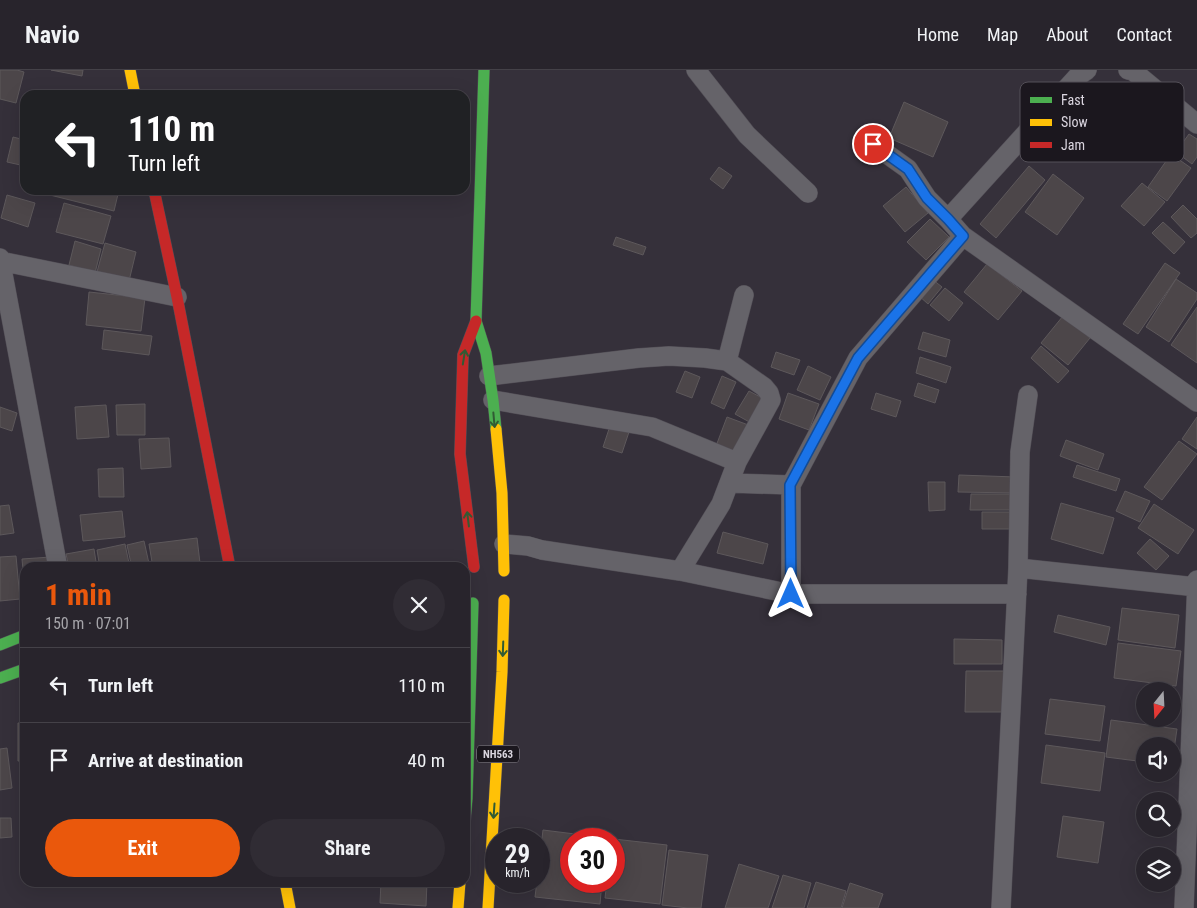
<!DOCTYPE html>
<html lang="en">
<head>
<meta charset="utf-8">
<style>
	:root { --surface:#28242c; --page:#302c34; --text:#f1f3f6; --muted:#a5a4a9; --line:#444148; --accent:#ea580c }
	body { margin:0; font-family:"Roboto Condensed",sans-serif; background:var(--page); color:var(--text); height:100vh; display:flex; flex-direction:column; font-size:19px; white-space:nowrap }
	* { box-sizing:border-box; margin:0 }
	p { font-size:16px; color:var(--muted) }
	.icon { flex:none; width:28px; height:28px; fill:none; stroke:currentColor; stroke-width:2; stroke-linecap:round; stroke-linejoin:round }
	.map { position:relative; flex:1; overflow:hidden }
	.panel { position:absolute; left:20px; top:492px; width:450px; height:325px; display:flex; flex-direction:column; background:var(--surface); border-radius:15px; box-shadow:0 5px 20px #0002,0 0 0 1px var(--line) }
	.panel>* { flex:none }
	.banner { position:absolute; left:20px; top:20px; width:450px; height:105px; border-radius:15px; box-shadow:0 5px 20px #0002,0 0 0 1px var(--line); background:#202124; color:#fff; overflow:hidden }
	.needle { width:32px; rotate:198deg }
	.tools { position:absolute; left:1136px; top:612px; display:grid; gap:10px }
	.tools a { display:grid; place-items:center; width:45px; height:45px; border-radius:50%; background:var(--surface); box-shadow:0 5px 20px #0002,0 0 0 1px var(--line); font-size:25px }
	.speed { position:absolute; left:485px; top:758px; display:flex; gap:10px; font-size:25px; font-weight:700; text-align:center }
	.speed>* { display:grid; place-content:center; width:65px; height:65px; border-radius:50%; background:var(--surface); box-shadow:0 5px 20px #0002,0 0 0 1px var(--line); line-height:1 }
	.speed small { font-size:12px; font-weight:400 }
	.speed .limit { border:8px solid #d22; background:#fff; color:#111 }
	.pin { position:absolute; display:grid; place-items:center; width:42px; height:42px; color:#fff; margin:-21px; border:2px solid #fff; border-radius:50%; box-shadow:0 1px 5px #0007 }
	.me { position:absolute; width:55px; margin:-28px; rotate:0deg; stroke-linejoin:round; filter:drop-shadow(0 0 4px #0008) }
	.turn { display:flex; align-items:center; gap:18px; height:105px; padding:0 25px; font-size:22px }
	.turn .icon { width:65px; height:65px; stroke-width:2.5 }
	.turn b { display:block; font-size:35px; line-height:42px }
	.round { display:grid; place-items:center; flex:none; width:52px; height:52px; border-radius:26px; background:var(--page) }
	.overview { display:flex; align-items:center; justify-content:space-between; height:85px; padding:0 25px }
	h1 { font-size:30px; font-weight:700; line-height:38px; color:var(--accent) }
	.action { display:flex; gap:10px; margin-top:auto; padding:10px 25px }
	.action a { flex:1; height:58px; border-radius:30px; background:var(--accent); color:#fff; font-size:20px; font-weight:700; line-height:58px; text-align:center }
	.action a+a { background:var(--page); color:var(--text) }
	ul { padding:0; list-style:none }
	li { display:flex; align-items:center; gap:15px; height:75px; padding:0 25px; border-top:1px solid var(--line) }
	li div { flex:1 }
	li b { display:block; font-size:19px }
	li em { font-style:normal }
	header { display:flex; align-items:center; gap:30px; box-sizing:border-box; height:70px; padding:0 25px; background:var(--surface); border-bottom:1px solid var(--line) }
	header strong { font-size:24px }
	nav { display:flex; gap:28px; margin-inline-start:auto; font-size:18px }
	.map>svg:first-child { display:block }
</style>
</head>
<body>
<header>
<strong>Navio</strong>
<nav><a>Home</a><a>Map</a><a>About</a><a>Contact</a></nav>
</header>
<div class="map">
<svg width="1197" height="838" viewBox="0 0 1197 838">
	<rect width="100%" height="100%" fill="#35303a"/>
	<path fill="#4c4649" stroke="#5d585b" d="M0,0H17L24,2L16,33L0,29Z
		M51,0H83L82,6Z
		M904,32L948,52L933,87L889,68Z
		M1189,64L1197,69V87L1192,94L1176,82Z
		M13,67L25,70V96L7,92Z
		M1171,84L1191,98L1167,131L1148,117Z
		M1029,96L1045,110L996,168L980,154Z
		M719,97L732,106L723,119L710,109Z
		M1053,104L1084,128L1057,165L1025,142Z
		M1142,113L1165,132L1144,156L1121,136Z
		M906,117L928,143L905,162L883,136Z
		M47,120H119L114,141L46,124Z
		M7,125L35,133L28,157L1,148Z
		M64,133L111,146L103,174L56,162Z
		M1183,135L1197,149V163L1191,168L1171,147Z
		M930,149L949,167L926,190L907,172Z
		M1163,152L1185,172L1174,184L1152,163Z
		M616,167L646,177L643,185L613,175Z
		M75,171L101,179L95,203L69,195Z
		M105,173L136,182L129,211L97,202Z
		M1165,193L1180,203L1138,264L1123,254Z
		M987,194L1022,221L998,250L964,222Z
		M932,209L942,217L928,234L918,225Z
		M1176,209L1197,223V229L1169,272L1146,257Z
		M945,218L963,233L949,251L930,235Z
		M89,222L145,228L141,261L86,255Z
		M1197,237V293L1171,275Z
		M1063,246L1090,268L1068,295L1041,273Z
		M104,260L152,266L149,285L102,279Z
		M923,262L950,270L946,287L918,279Z
		M1041,276L1069,301L1058,313L1031,288Z
		M776,282L800,290L794,305L771,297Z
		M920,287L951,297L946,313L916,303Z
		M808,296L831,307L820,330L797,320Z
		M685,301L700,307L692,328L676,322Z
		M722,306L736,312L724,339L711,333Z
		M918,313L939,320L935,333L914,326Z
		M749,321L766,330L753,354L735,344Z
		M788,323L819,334L809,360L779,349Z
		M876,323L901,331L896,347L871,339Z
		M145,334V365H117L116,335Z
		M106,335L109,367L77,369L75,337Z
		M0,337L17,343L12,361L0,357Z
		M727,347L751,356L739,385L716,376Z
		M1197,347V379L1182,369Z
		M610,356L629,362L622,383L603,377Z
		M169,368L171,397L141,399L139,369Z
		M1066,370L1104,384L1098,400L1060,386Z
		M1179,371L1197,384L1162,430L1144,417Z
		M1077,395L1120,409L1116,421L1073,407Z
		M123,398L124,427H99L98,399Z
		M959,405L1016,407V423L958,422Z
		M928,412H945V440L929,441Z
		M1125,421L1150,431L1140,452L1116,441Z
		M971,424H1013V440H970Z
		M1061,433L1114,448L1103,484L1051,469Z
		M1154,434L1194,460L1178,484L1138,458Z
		M9,435L14,463L0,465V436Z
		M122,441L125,467L83,471L80,445Z
		M982,442H1016L1017,459H982Z
		M723,462L768,474L763,494L717,483Z
		M197,468L200,493L164,498H153L149,474Z
		M1150,469L1169,486L1156,500L1137,483Z
		M144,471L150,498H132L127,475Z
		M125,474L130,498H100L97,480Z
		M94,479L97,498H69L66,484Z
		M16,486L20,529L0,531V487Z
		M51,487L52,498H25V522L22,489Z
		M1122,538L1179,545L1175,578L1118,570Z
		M1058,545L1110,557L1106,575L1054,562Z
		M954,569L1002,570V594H954Z
		M1118,573L1181,581L1176,616L1114,608Z
		M966,601H1006V642H965Z
		M1050,629L1105,636L1100,671L1045,664Z
		M1111,650L1177,659L1172,693V676H1145V692L1106,687Z
		M18,653H25V691H18Z
		M1046,675L1105,683L1100,721L1041,713Z
		M7,678L12,718L0,720V679Z
		M1063,746L1104,752L1098,793L1057,787Z
		M0,748H11L12,767L0,768Z
		M543,760L607,768V769H571V811H602L600,834L535,827L537,811H539V794Z
		M614,769L667,775L660,834L605,828L607,811H614Z
		M669,780L708,785L701,838H688L662,835Z
		M739,794L779,806L768,838H725Z
		M783,805L811,813L804,838H772Z
		M381,812H427L426,836L380,833Z
		M816,812L846,821L841,838H807Z
		M850,813L883,824L878,838H842Z"/>
	<g fill="none" stroke-linecap="round" stroke-linejoin="round">
		<defs>
			<path id="street" d="M696,0L747,65L808,123
				M1128,0L1133,1L1197,54
				M873,74L908,99L927,128L948,149L963,166L1197,332
				M948,149L1077,7L1087,0
				M0,188L58,498
				M0,191L177,227
				M727,291L744,225
				M489,306L639,288L669,286L705,288L727,291L764,317L769,323L771,330L737,392
				M493,330L652,357L737,392L721,434L680,501
				M729,413L791,415
				M504,474L528,476L542,480L680,501L791,524H1017
				M1018,498L1020,382L1028,325
				M791,524V415L858,288L963,166
				M1001,838L1018,498L1197,517
				M1184,838L1197,510"/>
			<path id="fast" d="M484,0L476,251L486,283L493,330L496,359
				M0,575L25,565
				M0,608L25,599
				M465,751L467,728L473,533"/>
			<path id="slow" d="M130,0L135,25
				M496,359L502,423L504,501
				M285,812L290,838
				M458,838L460,812
				M488,838L502,602L504,530"/>
			<path id="jam" d="M154,120L177,227L230,498
				M474,497L460,384L463,285L476,251"/>
		</defs>
		<use href="#street" stroke="#524e56" stroke-width="20"/>
		<use href="#fast" stroke="#524e56" stroke-width="12"/>
		<use href="#slow" stroke="#524e56" stroke-width="12"/>
		<use href="#jam" stroke="#524e56" stroke-width="12"/>
		<use href="#street" stroke="#656369" stroke-width="19"/>
		<use href="#fast" stroke="#4caf50" stroke-width="11"/>
		<use href="#slow" stroke="#ffc107" stroke-width="11"/>
		<use href="#jam" stroke="#c62828" stroke-width="11"/>
	</g>
	<defs><path id="oneway-shaft" d="M-6 0H5M1.5-3L5.5 0L1.5 3" fill="none" stroke-width="1.6" stroke-linecap="round" stroke-linejoin="round" transform="scale(1.25)"/></defs>
	<g stroke="#315b34">
		<use href="#oneway-shaft" transform="translate(464 287) rotate(-81)"/>
		<use href="#oneway-shaft" transform="translate(494 350) rotate(85)"/>
		<use href="#oneway-shaft" transform="translate(468 449) rotate(-97)"/>
		<use href="#oneway-shaft" transform="translate(503 579) rotate(92)"/>
		<use href="#oneway-shaft" transform="translate(494 741) rotate(94)"/>
	</g>
	<g fill="none" stroke-linecap="round" stroke-linejoin="round">
		<defs>
			<path id="route" d="M791,524L790,415L858,288L963,166L948,149L927,128L908,99L873,74"/>
		</defs>
		<use href="#route" stroke="#114b97" stroke-width="12"/>
		<use href="#route" stroke="#1a73e8" stroke-width="9"/>
	</g>
	<g text-anchor="middle" dominant-baseline="central" stroke-width="4" stroke-linejoin="round" paint-order="stroke">
		<rect fill="#1b171e" stroke="#a19ca5" stroke-width="1" x="477" y="675.5" width="42" height="17" rx="4"/>
		<g font-size="11" font-weight="bold" fill="#dad5df">
			<text x="498" y="684">NH563</text>
		</g>
	</g>
	<rect x="1020" y="12" width="164" height="80" rx="8" fill="#1b171e" stroke="#545058" stroke-width="1"/>
	<rect x="1030" y="27" width="22" height="6" fill="#4caf50"/>
	<rect x="1030" y="49" width="22" height="7" fill="#ffc107"/>
	<rect x="1030" y="72" width="22" height="6" fill="#c62828"/>
	<g font-size="14" fill="#dad5df">
		<text x="1061" y="35">Fast</text>
		<text x="1061" y="57">Slow</text>
		<text x="1061" y="80">Jam</text>
	</g>
</svg>
<div class="tools">
<a><svg class="needle" viewBox="-14 -14 28 28"><path d="M0-13l5 13h-10z" fill="#e53935"/><path d="M0 13l5-13h-10z" fill="#a5a4a9"/></svg></a>
<a><svg class="icon" aria-label="sound" viewBox="0 0 24 24"><path d="M4 9h4l5-4v14l-5-4H4zM17 9q2 3 0 6"/></svg></a>
<a><svg class="icon" aria-label="search" viewBox="0 0 24 24"><circle cx="10" cy="10" r="6"/><path d="M15 15l6 6"/></svg></a>
<a><svg class="icon" aria-label="layers" viewBox="0 0 24 24"><path d="M12 4l9 5-9 5-9-5zM3 14l9 5 9-5"/></svg></a>
</div>
<div class="speed"><div>29<small>km/h</small></div><div class="limit">30</div></div>
<div class="pin" style="left:873px;top:74px;background:#d93025"><svg class="icon" aria-label="arrive" viewBox="0 0 24 24"><path d="M6 21V4h12l-3 4 3 4H6"/></svg></div>
<svg class="me" style="left:791px;top:524px" viewBox="-20 -20 40 40"><path d="M0-17L14 15 0 8-14 15z" fill="#1a73e8" stroke="#fff" stroke-width="4"/></svg>
<div class="banner">
<div class="turn"><svg class="icon" aria-label="left" viewBox="0 0 24 24"><path d="M17 20v-9H6M10 6l-5 5 5 5"/></svg><div><b>110 m</b>Turn left</div></div>
</div>
<section class="panel">
<div class="overview"><div><h1>1 min</h1><p>150 m · 07:01</p></div><a class="round"><svg class="icon" aria-label="close" viewBox="0 0 24 24"><path d="M6 6l12 12M18 6L6 18"/></svg></a></div>
<ul>
<li><svg class="icon" aria-label="left" viewBox="0 0 24 24"><path d="M17 20v-9H6M10 6l-5 5 5 5"/></svg><div><b>Turn left</b></div><em>110 m</em></li>
<li><svg class="icon" aria-label="arrive" viewBox="0 0 24 24"><path d="M6 21V4h12l-3 4 3 4H6"/></svg><div><b>Arrive at destination</b></div><em>40 m</em></li>
</ul>
<div class="action"><a>Exit</a><a>Share</a></div>
</section>
</div>
</body>
</html>
